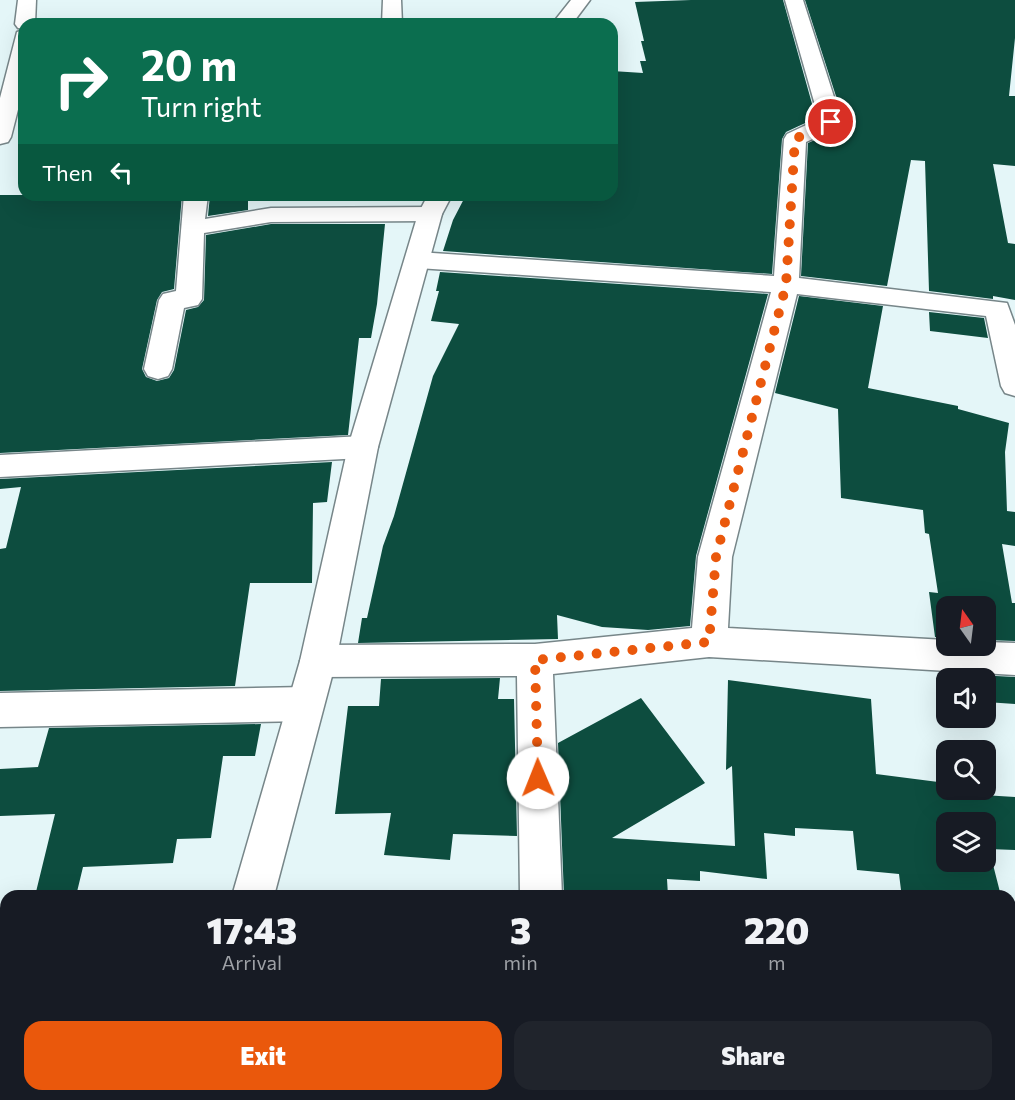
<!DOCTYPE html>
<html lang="en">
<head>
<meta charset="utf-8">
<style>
	:root { --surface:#171b24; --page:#20242c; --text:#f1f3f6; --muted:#9ea1a6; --accent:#ea580c }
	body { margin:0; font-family:Commissioner,sans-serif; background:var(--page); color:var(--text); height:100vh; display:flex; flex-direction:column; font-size:22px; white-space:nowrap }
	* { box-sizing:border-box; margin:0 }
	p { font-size:20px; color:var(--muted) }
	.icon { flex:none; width:33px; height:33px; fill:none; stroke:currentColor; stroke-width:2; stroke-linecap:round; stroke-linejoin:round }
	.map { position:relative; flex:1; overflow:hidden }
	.panel { position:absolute; left:0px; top:890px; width:1016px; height:212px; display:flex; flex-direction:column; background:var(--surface); border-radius:18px 18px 0 0; box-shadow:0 6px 24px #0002 }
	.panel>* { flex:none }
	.banner { position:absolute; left:18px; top:18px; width:600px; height:183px; border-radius:18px; box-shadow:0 6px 24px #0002; background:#0b6e4f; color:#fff; overflow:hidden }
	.needle { width:39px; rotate:346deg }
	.fabs { position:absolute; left:936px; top:596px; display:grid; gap:12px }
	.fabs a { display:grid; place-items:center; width:60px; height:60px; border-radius:12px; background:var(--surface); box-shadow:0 6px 24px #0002; font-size:30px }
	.pin { position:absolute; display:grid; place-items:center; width:51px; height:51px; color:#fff; margin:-26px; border:3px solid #fff; border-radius:50%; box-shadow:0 2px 6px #0007 }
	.me { position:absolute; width:66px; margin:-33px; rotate:359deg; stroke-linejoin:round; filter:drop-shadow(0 0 4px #0008) }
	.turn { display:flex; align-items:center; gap:21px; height:126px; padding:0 24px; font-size:27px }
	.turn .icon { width:78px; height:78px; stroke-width:2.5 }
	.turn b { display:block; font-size:42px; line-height:51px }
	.then { display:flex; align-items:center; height:57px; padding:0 24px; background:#0003; gap:12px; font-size:22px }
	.eta { display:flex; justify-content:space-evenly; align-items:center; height:102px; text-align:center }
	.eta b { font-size:36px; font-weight:800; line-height:42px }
	.primary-button { display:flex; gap:12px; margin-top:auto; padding:12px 24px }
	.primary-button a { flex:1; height:69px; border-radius:18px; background:var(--accent); color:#fff; font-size:24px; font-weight:800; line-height:69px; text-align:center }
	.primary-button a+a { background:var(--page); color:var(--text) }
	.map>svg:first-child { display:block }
</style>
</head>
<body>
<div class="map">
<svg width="1015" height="1100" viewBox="0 0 1015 1100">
	<rect width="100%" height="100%" fill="#e4f6f8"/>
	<path fill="#0d4d3f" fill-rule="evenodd" d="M691,0H783L816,118L786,132L782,139L772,274L443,251L453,220L466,195L612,196V71L643,73L640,61H646L641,41H644L635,2Z
		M805,0H1015V38L1009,96H1015V166L993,164L1008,243L1015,244V300L993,296V299L929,291L925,161L911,160L887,286L801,276L808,143L840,129L844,121Z
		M0,195H182L174,289L162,292L157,300L142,369L146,377L157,381L169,378L174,370L186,310L198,307L204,300L206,235L271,224H385L377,304L371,338H359L348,435L0,453Z
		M210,195H248V210L208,216Z
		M440,272L768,294L696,556L690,626L648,630L602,627L557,615L558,639L358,643L362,618H367L383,546L394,516L433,376L459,324L431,321L439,291H436Z
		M799,296L883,306L868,388L958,406V409L1009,423L1005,452L1007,511L1015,512V546L1002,544L1012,603H1015V641L986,640V606H946V638L935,637L929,592L938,593L929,534L925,533L923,510L841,498L838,409L775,393Z
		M929,312L984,318L988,338L930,331Z
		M332,462L327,502L313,503L312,583H250L235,686L0,691V549L6,548L21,487L0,489V479Z
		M940,673L1015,677V704L986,702V678H946V700H944Z
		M500,678L498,699H514L517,836L453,834L450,860L384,855L391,813L335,814L348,706H379L381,679Z
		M728,680L871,699L876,774L946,783V789H966L967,794L1015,797V850L989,849L1001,896H948L901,890L899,874L857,870L853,831L795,828V836L764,833L767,879L700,871V881L667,879L668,896H564L558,743L641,698L705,783L612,838L735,846L732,766L726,770ZM946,822H986V861H946Z
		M261,724L255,756H223L211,838L177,839L173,863L83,867L76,896H35L55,814L0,816V769L38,767L49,728Z"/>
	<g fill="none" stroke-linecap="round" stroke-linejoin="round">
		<defs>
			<path id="street" d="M18,0H36L35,24H24V29L18,28L15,24Z
				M383,0H401L402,24H382Z
				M785,0H803L842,122L839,127L806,142L799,278L1007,303L1015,325V396L1005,393L1001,386L986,316L797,294L732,557L728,628L946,640V645H986V642L1015,643V675L709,657L553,674L562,896H520L517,676L318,677L305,672L300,661L305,650L318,645L535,644L692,628L698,557L771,292L418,268L409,265L405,260L409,255L418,252L774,276L784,139L787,134L819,119Z
				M24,30V86L11,137L8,142L0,144V98L17,32Z
				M184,195H208L205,219L271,208L430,207L439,209L442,214L439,219L430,221L271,222L204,233L202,299L198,305L184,308L172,369L168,376L158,379L148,376L144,369L159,300L163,294L176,291Z
				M363,436L374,439L378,447L374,455L363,458L0,477V455Z
				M305,687L318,692L324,704L318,716L305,721L0,727V693Z
				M1010,906H1015V950L1010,949Z
				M502,1095H550L549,1100H501Z"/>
			<path id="secondary" d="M571,0H590L572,24H552Z
				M428,195H452L442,214L378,447L336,661L274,896H232L300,661L348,447L418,214Z
				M173,1095H221L219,1100H171Z"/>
		</defs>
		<use href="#street" stroke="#778689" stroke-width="3"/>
		<use href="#secondary" stroke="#778689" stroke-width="3"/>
		<use href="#street" fill="#fff" fill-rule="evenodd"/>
		<use href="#secondary" fill="#fff" fill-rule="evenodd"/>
	</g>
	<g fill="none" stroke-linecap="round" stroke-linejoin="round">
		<path stroke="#ea580c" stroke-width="10" stroke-dasharray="0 18" d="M538,778L535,660L709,642L716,557L786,285L795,139L831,122"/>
	</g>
</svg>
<div class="fabs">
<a><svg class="needle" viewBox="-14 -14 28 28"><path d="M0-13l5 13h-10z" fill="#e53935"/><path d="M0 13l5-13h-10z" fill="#9ea1a6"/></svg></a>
<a><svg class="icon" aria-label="sound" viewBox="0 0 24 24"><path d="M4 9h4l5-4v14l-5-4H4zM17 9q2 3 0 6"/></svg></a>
<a><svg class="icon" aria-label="search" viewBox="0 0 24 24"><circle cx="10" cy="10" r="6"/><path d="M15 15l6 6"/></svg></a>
<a><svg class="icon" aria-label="layers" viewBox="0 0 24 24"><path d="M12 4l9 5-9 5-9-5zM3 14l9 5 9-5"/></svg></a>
</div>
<div class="pin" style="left:831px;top:122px;background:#d93025"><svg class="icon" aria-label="arrive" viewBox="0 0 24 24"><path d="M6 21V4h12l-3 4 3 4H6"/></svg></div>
<svg class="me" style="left:538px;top:778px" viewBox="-20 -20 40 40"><circle r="19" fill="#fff"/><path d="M0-13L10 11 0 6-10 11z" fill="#ea580c"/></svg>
<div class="banner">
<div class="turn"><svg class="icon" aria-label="right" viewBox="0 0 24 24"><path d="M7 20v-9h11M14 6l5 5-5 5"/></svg><div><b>20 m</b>Turn right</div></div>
<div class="then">Then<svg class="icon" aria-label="left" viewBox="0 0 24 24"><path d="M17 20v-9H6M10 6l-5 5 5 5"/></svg></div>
</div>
<section class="panel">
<div class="eta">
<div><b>17:43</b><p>Arrival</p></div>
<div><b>3</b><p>min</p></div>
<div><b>220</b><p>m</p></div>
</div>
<div class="primary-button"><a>Exit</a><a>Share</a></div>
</section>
</div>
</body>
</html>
